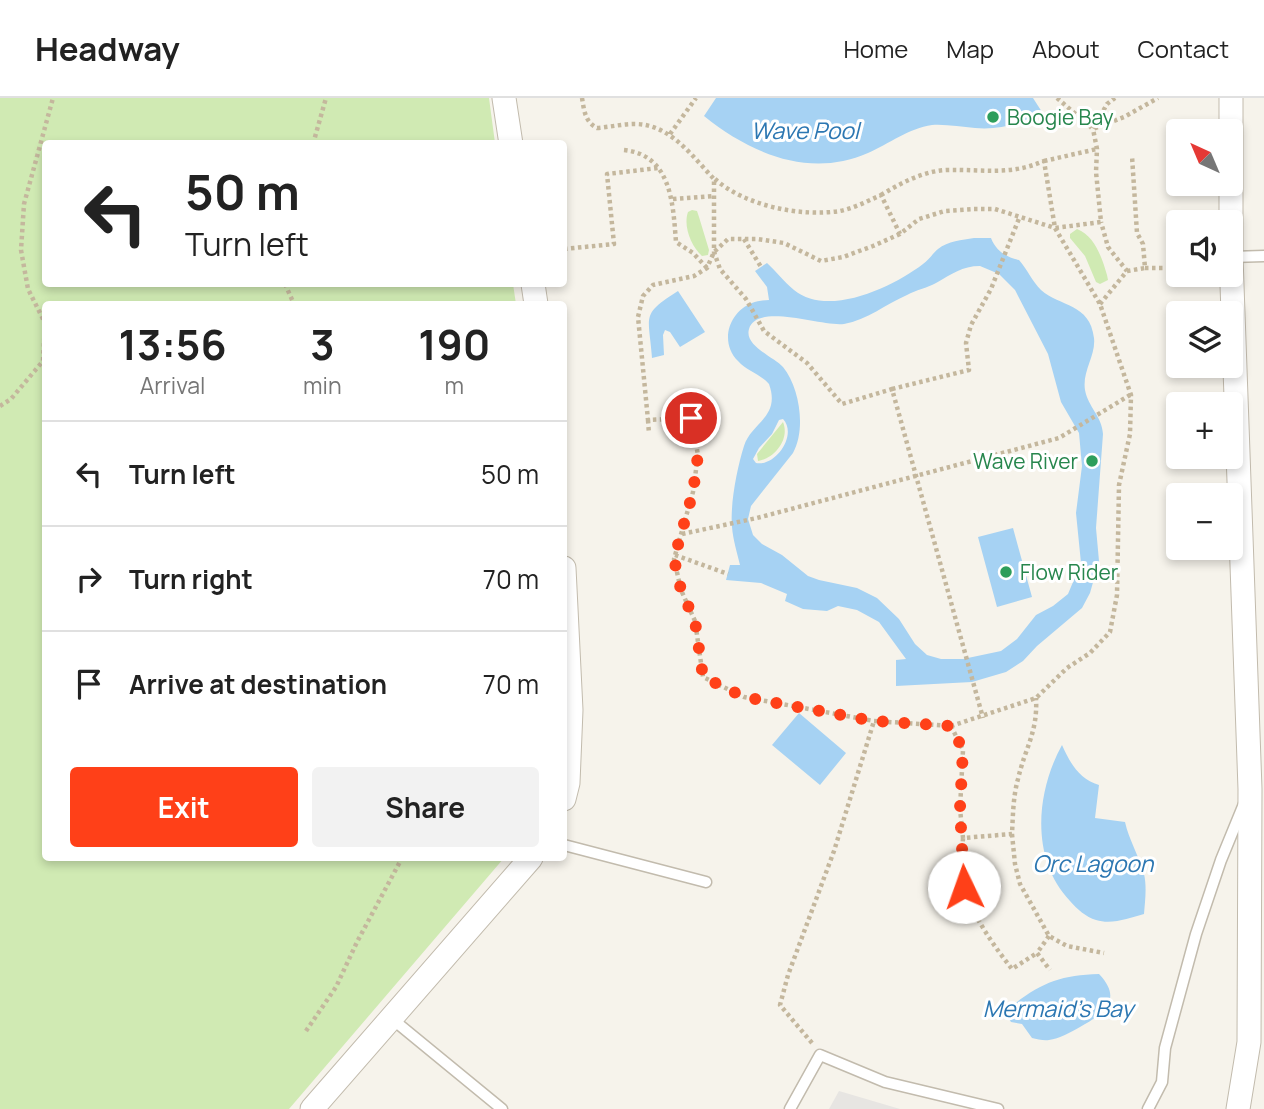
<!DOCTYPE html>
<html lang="en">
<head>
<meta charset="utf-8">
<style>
	:root { --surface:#fff; --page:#f2f2f2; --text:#222; --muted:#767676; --line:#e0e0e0; --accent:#ff4018 }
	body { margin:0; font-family:Manrope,sans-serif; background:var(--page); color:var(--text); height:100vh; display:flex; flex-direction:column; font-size:26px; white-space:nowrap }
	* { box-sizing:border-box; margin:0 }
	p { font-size:23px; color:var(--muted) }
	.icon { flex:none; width:38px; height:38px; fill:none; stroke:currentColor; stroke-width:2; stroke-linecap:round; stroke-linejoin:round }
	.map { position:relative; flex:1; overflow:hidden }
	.drawer { position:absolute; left:42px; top:203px; width:525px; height:560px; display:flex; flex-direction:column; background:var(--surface); border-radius:7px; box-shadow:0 4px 10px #0003 }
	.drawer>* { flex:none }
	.hud { position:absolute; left:42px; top:42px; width:525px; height:147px; border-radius:7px; box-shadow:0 4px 10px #0003; background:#fff; color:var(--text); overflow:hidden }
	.needle { width:46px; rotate:316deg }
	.fabs { position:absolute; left:1166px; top:21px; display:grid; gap:14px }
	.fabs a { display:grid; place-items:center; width:77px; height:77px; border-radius:7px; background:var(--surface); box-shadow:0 4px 10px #0003; font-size:35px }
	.pin { position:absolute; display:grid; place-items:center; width:60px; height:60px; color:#fff; margin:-30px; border:4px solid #fff; border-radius:50%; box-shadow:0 2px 7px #0007 }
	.me { position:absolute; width:77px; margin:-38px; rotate:357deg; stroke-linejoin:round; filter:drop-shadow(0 0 5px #0008) }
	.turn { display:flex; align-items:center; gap:24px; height:147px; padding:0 28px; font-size:32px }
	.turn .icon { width:91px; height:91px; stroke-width:2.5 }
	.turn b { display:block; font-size:49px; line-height:60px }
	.eta { display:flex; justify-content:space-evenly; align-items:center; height:119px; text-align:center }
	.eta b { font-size:42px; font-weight:700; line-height:49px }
	.action { display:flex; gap:14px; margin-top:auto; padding:14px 28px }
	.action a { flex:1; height:80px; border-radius:7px; background:var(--accent); color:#fff; font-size:28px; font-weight:700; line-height:80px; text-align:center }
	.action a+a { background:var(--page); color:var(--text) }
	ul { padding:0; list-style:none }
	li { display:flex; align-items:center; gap:21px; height:105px; padding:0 28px; border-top:2px solid var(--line) }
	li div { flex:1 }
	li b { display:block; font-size:26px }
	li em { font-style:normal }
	header { display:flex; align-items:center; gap:42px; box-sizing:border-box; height:98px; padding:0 35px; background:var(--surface); border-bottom:2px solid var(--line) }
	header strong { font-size:33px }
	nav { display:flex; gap:38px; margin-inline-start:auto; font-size:24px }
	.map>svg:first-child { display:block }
</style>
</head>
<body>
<header>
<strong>Headway</strong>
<nav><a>Home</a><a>Map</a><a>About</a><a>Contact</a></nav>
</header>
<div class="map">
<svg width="1264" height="1011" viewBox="0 0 1264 1011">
	<rect width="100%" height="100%" fill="#f6f3eb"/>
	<path fill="#d0eab3" d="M0,0H489L495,45L46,46V186H513L516,206H46V760H504L289,1011H0Z
		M692,112L697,113L699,119L709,152L708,157L702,158C691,148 683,128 688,114Z
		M1077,131C1095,138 1102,160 1107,177L1108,182L1100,186L1096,184L1085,158L1070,140V136Z
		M783,324C790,341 775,360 758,363L757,356Z"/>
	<path fill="#e7e5e2" d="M839,993L900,1011H829Z"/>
	<path fill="#a6d2f3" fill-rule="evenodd" d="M716,0H1033L1042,14C1021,26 1000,32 975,30C961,29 946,26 932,27C909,30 889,46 868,55C809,81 750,55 704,18Z
		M974,140H991C996,153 1006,159 1019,162C1027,171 1032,183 1041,192C1060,209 1090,205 1094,240C1096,258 1082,273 1085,292C1088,309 1102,318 1103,336L1096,430L1099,463L1090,495L1082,510L1037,548L1023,563L1006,574L972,584L896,588V562L906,561L879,524L857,512L838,508L827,513L803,511L785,503L787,496L761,485L726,482L730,467H740C737,454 733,442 732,429C730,406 737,370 744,348C751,325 781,319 769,286C760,276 747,273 738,263C719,244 729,214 752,205C757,203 764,202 769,202L767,189L755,173L767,165C776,173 784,184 794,192C828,220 893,189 923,166C929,162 933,155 938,151C948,143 962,142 974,140ZM980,168L999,176L1015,192L1048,256L1061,304L1079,335L1082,368L1076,415L1081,465L1068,496L1053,508L1036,517L1017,541L1001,553L963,561H941L927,557L915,546L899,521L877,500L857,490L819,482L808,478L782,457L762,446L753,437L748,421L751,408L793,355C806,332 800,290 783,269C774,259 744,248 749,231C757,204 822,229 844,226C867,222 886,206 907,197C916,192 927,190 936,185C952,176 962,168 980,168ZM783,321C798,337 775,369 756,365L753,361L759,350L772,336L779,322Z
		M678,193L705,234L680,249L670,234L665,232L663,237L664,257L652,260C649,217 640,217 678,193Z
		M1013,430L1032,499L997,509L978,439Z
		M799,615L846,655L820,687L772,647Z
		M1062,647C1070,665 1079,681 1099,687L1095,720L1125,724C1129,742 1139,758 1144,776C1147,789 1145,803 1144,816C1129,820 1112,827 1096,822C1086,819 1077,811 1070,803C1030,761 1036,694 1062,647Z
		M1099,876C1124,902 1103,916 1080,929C1071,934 1059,941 1049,942C1044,943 1037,941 1032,940L1022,926L1011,924L1007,918V912C1038,886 1059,877 1099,876Z"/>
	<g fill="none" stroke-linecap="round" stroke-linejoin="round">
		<defs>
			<path id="service" d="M1231,159L1264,158
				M564,747L706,784
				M391,920L502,1011
				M790,1011L820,957L885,984L998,1011
				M1148,1011L1162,984L1165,950L1196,836L1221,762L1244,706"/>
			<path id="minor" d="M504,0L511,46
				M1231,0V159L1250,691L1249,944L1238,1011
				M533,186L536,206
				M564,470L571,612L568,685L564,701
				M312,1011L531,760"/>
		</defs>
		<use href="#service" stroke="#c2bbad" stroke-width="13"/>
		<use href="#minor" stroke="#c2bbad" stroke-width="25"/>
		<path stroke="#c4b79d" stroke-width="4.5" stroke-dasharray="3.5 3.5" stroke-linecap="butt" d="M582,0C584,12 585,24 597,30C610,29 622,26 635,26C670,26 692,58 714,81V154L720,171L746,201L764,233L807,265L842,306L892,291L983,620
			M1057,0L1093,31L1124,19L1158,0
			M670,36L696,0
			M313,46L326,0
			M624,52C672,57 673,107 676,144L693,155L707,170
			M1044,63L1097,51
			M715,81C745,108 801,119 840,113C854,110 868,103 881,97L900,136
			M881,97C901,85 923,73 947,72C983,71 1009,78 1044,63L1055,130L1101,124L1096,74L1097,51L1093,31L1107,6L1115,0
			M673,101L714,98
			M974,111H995L1055,130L1100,206L1131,297L1130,336L1119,387L1117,497L1110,534L1090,555L1067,570L1036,600L951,628L874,623L744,599L703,579L695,523L681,492L674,461L693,394L698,357L691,320L648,322L638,219L643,198L653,187L694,178L707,170L714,154L728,141H757L784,145L821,163L843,159L873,148L900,136L919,121L945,113Z
			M744,141L761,169
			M564,151L614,146L607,76L658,70
			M1145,170H1178
			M1127,173L1145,170L1143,146L1137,135L1132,58
			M285,186L294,206
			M1100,206L1127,173L1108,149L1101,124
			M892,291L969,272L966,245L971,227L991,191L1020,118
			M0,308L11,301L43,263L45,225L28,191L21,152L24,106L53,0
			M648,322L649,336
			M682,436L757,420L1059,340L1130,297
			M675,457L728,476
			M951,628L963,652L960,711L963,740L1012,736C1013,717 1013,699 1018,681C1025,650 1038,634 1036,600
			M1012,736L1015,766L1020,786L1049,838L1067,848L1104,855
			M963,740C962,756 961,775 965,790C973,819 994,848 1012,871L1037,855
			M1049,838L1037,855L1050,872
			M306,933L336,889L357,844L402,760
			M812,945L780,907L788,877L834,753L874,623"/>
		<use href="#service" stroke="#fff" stroke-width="10"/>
		<use href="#minor" stroke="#fff" stroke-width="23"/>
	</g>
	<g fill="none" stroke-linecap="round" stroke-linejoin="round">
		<path stroke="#ff4018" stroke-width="12" stroke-dasharray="0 21.6" d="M691,320L698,357L693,394L674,461L681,492L695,523L703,579L744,599L874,623L951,628L963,652L960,710L964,789"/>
	</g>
	<g fill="#2e9e5b" stroke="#fff" stroke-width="2.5">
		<circle cx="993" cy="19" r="7"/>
		<circle cx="1092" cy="363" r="7"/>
		<circle cx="1006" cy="474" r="7"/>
	</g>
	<g text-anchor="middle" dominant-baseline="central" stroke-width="6" stroke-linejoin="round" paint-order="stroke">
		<g font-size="21" fill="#27864d" stroke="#fff" text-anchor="start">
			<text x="1007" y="19">Boogie Bay</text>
			<text x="1078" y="363" text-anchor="end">Wave River</text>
			<text x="1020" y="474">Flow Rider</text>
		</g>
		<g font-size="23" font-style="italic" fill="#2c77b2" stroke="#fff">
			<text x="805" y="32">Wave Pool</text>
			<text x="1093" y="765">Orc Lagoon</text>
			<text x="1058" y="910">Mermaid's Bay</text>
		</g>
	</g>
</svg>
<div class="fabs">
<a><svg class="needle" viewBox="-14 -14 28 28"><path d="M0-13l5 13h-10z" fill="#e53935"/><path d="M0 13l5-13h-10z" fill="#767676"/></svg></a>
<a><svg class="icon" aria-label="sound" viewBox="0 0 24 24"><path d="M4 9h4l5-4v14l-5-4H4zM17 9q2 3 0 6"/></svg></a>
<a><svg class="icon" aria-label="layers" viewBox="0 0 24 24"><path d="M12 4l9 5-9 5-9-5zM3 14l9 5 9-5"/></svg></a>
<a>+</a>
<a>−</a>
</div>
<div class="pin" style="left:691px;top:320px;background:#d93025"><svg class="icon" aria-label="arrive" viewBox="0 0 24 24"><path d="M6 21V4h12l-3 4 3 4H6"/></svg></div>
<svg class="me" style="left:964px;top:789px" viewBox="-20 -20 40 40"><circle r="19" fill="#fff"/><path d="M0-13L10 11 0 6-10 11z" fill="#ff4018"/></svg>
<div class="hud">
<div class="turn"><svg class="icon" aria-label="left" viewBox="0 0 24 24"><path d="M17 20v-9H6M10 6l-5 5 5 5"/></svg><div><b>50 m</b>Turn left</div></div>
</div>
<section class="drawer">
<div class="eta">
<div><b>13:56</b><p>Arrival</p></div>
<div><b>3</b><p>min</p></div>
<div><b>190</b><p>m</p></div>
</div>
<ul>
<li><svg class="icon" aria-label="left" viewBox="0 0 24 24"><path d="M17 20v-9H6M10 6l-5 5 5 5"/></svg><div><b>Turn left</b></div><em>50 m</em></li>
<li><svg class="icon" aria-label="right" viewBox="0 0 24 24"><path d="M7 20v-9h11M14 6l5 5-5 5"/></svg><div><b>Turn right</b></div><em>70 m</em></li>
<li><svg class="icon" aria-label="arrive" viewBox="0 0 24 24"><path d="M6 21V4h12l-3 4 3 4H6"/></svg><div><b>Arrive at destination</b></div><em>70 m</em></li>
</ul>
<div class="action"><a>Exit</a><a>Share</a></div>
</section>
</div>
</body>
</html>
